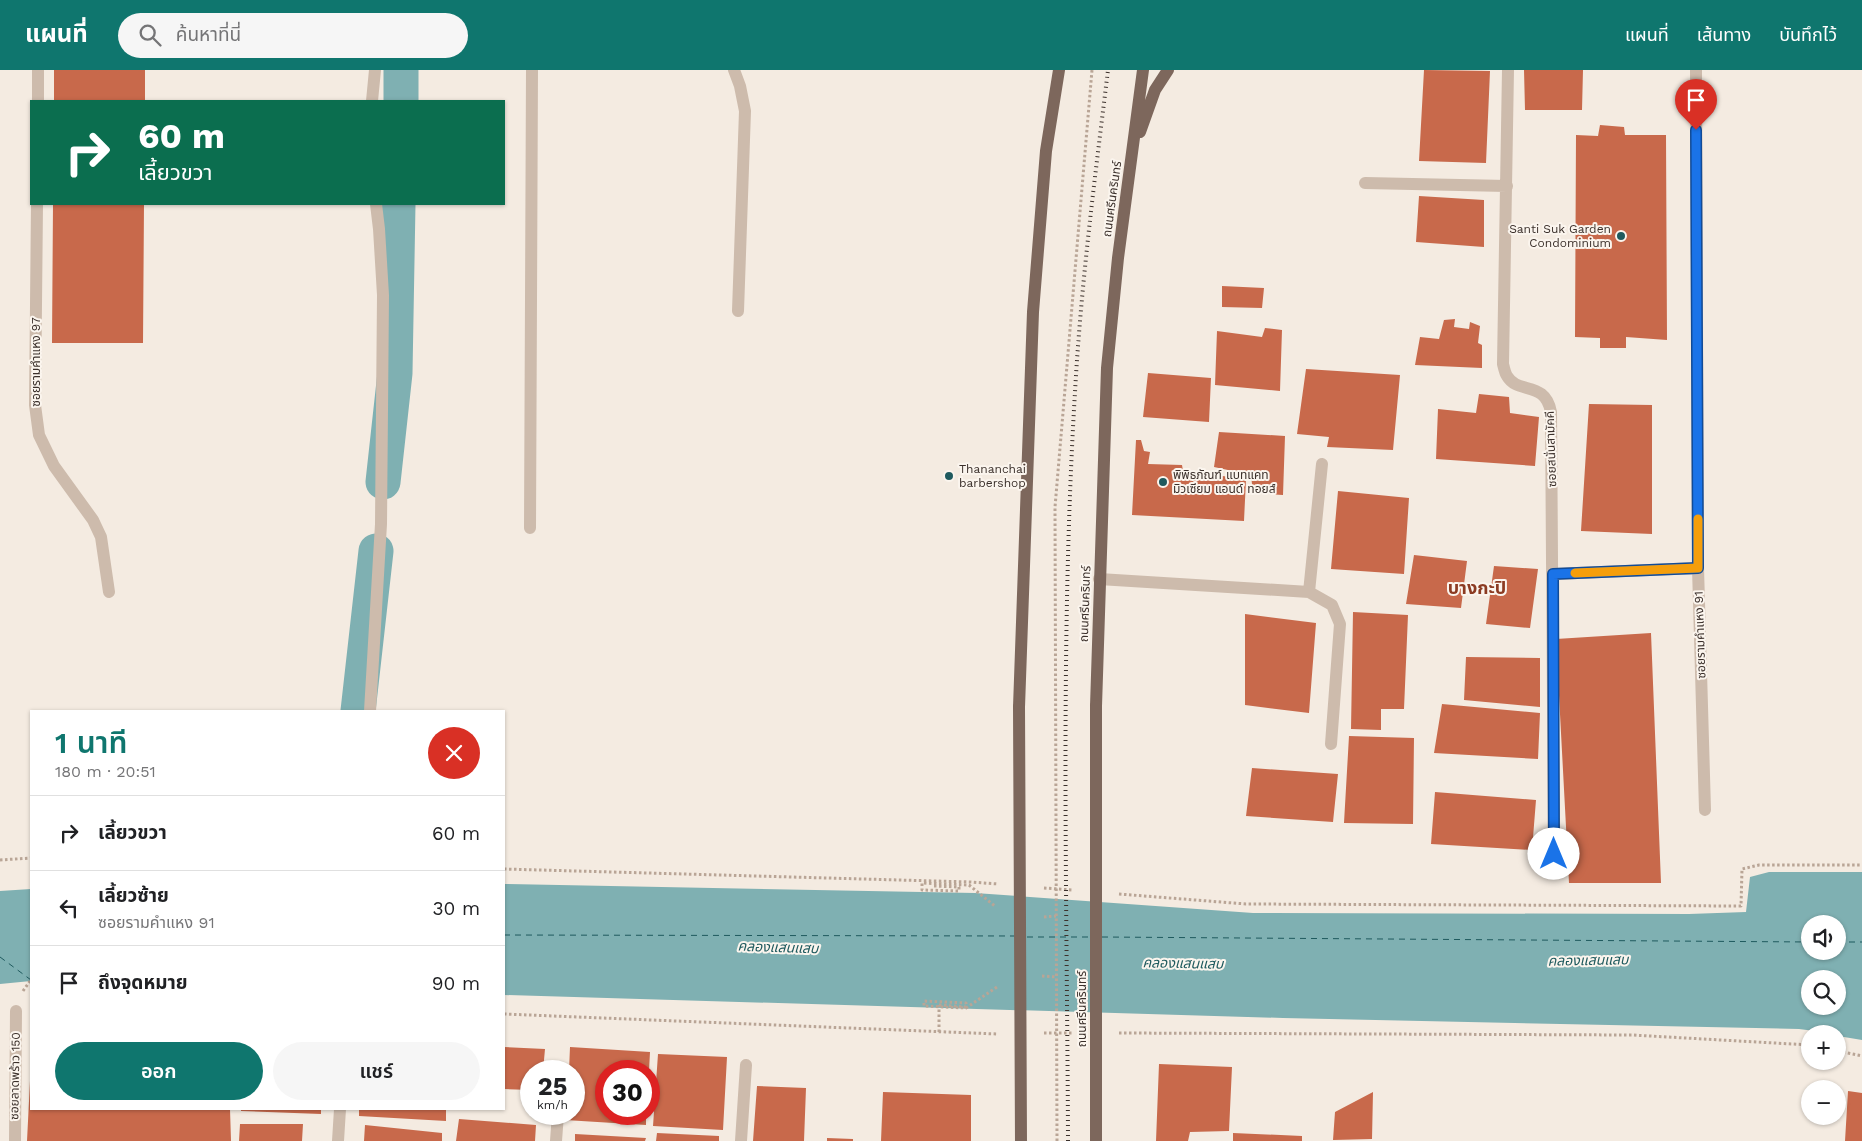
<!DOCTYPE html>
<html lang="th">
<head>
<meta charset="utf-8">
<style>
	:root { --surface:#fff; --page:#f6f6f6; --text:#202124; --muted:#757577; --line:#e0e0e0; --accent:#0f766e }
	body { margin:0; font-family:"Work Sans","Noto Sans Thai",sans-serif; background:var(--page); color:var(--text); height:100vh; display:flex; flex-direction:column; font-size:19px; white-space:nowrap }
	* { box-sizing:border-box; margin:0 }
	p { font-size:16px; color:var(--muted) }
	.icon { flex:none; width:28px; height:28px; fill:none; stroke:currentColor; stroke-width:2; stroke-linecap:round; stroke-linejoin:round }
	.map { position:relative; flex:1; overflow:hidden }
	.side { position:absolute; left:30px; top:640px; width:475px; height:400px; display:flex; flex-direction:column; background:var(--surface); border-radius:0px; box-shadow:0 1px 4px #0004 }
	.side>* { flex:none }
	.hud { position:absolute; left:30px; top:30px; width:475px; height:105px; border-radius:0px; box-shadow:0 1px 4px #0004; background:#0b6e4f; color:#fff; overflow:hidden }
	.controls { position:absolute; left:1801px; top:845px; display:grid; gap:10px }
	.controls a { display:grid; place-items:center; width:45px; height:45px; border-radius:50%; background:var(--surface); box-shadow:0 1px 4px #0004; font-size:25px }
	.speed { position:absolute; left:520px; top:990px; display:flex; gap:10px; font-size:25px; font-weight:700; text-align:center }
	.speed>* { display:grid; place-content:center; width:65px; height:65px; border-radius:50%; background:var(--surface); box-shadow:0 1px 4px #0004; line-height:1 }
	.speed small { font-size:12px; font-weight:400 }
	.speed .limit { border:8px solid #d22; background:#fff; color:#111 }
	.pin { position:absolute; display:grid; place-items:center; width:42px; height:42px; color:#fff; margin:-51px -21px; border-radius:50% 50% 50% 0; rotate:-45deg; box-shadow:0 0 5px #0007 }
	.pin .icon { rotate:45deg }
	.me { position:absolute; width:55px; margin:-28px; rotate:0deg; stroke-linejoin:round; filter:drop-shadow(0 0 4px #0008) }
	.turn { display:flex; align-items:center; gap:18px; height:105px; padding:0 25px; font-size:22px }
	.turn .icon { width:65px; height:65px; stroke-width:2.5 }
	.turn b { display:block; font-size:35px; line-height:42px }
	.round { display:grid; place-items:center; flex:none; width:52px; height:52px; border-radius:26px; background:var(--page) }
	.summary { display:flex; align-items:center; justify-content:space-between; height:85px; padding:0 25px }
	h1 { font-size:30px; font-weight:600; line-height:38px; color:var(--accent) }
	.button { display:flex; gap:10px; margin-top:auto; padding:10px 25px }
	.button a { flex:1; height:58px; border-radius:30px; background:var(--accent); color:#fff; font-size:20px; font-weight:600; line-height:58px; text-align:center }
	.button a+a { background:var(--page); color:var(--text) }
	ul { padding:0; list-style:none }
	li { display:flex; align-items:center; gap:15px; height:75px; padding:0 25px; border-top:1px solid var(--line) }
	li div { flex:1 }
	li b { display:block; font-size:19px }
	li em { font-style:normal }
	header { display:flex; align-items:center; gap:30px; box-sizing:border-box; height:70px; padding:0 25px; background:var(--accent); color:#fff }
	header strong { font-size:24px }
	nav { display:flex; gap:28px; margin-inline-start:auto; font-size:18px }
	.search { width:350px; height:45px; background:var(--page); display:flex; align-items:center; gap:12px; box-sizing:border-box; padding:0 18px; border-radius:28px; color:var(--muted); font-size:19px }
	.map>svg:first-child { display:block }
</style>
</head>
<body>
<header>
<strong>แผนที่</strong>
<div class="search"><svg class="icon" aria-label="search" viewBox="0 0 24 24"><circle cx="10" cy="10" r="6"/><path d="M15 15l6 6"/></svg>ค้นหาที่นี่</div>
<nav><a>แผนที่</a><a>เส้นทาง</a><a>บันทึกไว้</a></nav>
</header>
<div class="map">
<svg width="1862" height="1071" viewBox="0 0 1862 1071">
	<rect width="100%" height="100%" fill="#f4ebe1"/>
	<path fill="#7fb0b2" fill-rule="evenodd" d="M1769,802H1862V970L1838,966V964L1799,959L1283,948L504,925V814L975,823L1253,843L1689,844L1746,842L1750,807ZM1810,854H1838V881H1810ZM1810,909H1838V936H1810Z
		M31,819V911L0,914V821Z"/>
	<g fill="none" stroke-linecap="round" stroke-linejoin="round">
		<path stroke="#7fb0b2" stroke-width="35" d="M401,31V0
			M383,412L395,303L398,134
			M358,641L376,481"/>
		<path stroke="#1f5a5e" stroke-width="1" stroke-dasharray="6 5" stroke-linecap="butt" d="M504,865L1015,866
			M1027,867H1090
			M1102,867L1810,872
			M1838,872H1862
			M0,887L31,910"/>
	</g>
	<path fill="#c8694b" d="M54,0H145V31H54Z
		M1424,0L1490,1L1486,93L1419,91Z
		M1524,0H1583L1582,40H1525Z
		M1600,55L1624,57L1625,65H1666L1667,270L1626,267V278H1600V268L1575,267L1576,65L1598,66Z
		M1419,126L1484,130V177L1416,172Z
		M53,134H144L143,273H52Z
		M1222,216L1264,218L1262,238L1222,237Z
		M1455,249L1454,257L1469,259L1470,252L1480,256L1478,273L1482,275V298L1415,295L1420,267L1439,269L1444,250Z
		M1265,258L1282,260L1280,321L1215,315L1217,261L1262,267Z
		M1306,299L1400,305L1393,380L1327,377L1329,367L1297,364Z
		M1148,303L1211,308L1209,352L1143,347Z
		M1479,324L1509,327L1510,343L1539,347L1535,396L1436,389L1438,339L1476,343Z
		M1589,334L1652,335V464L1581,461Z
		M1219,362L1285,366L1283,425L1253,423L1251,405L1214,397Z
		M1136,370H1141L1144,381L1150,382L1148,394L1182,395L1183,401L1246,409L1244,451L1132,445Z
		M1338,421L1409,428L1404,504L1331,499Z
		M1414,485L1467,491L1461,538L1406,534Z
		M1494,496L1538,499L1530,558L1486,554Z
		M1353,542L1408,545L1404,639H1381V660L1351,659Z
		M1245,544L1316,553L1309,643L1245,635Z
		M1651,563L1661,813H1569L1556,569Z
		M1466,587L1540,588V637L1464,630Z
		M1442,634L1540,643L1538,689L1434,683Z
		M1349,666L1414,668L1413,754L1344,753Z
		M1252,698L1338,704L1333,752L1246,746Z
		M1435,722L1536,730L1532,780L1431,774Z
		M504,977L545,979L543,1001H531V1020L504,1019Z
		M570,977L650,982L649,1001H606V1044H646V1055L565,1050L566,1044H574V1001H569Z
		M658,984L727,987L723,1060L653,1056Z
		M1159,994L1232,997L1229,1061L1190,1062L1188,1071H1156Z
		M30,1011H31V1039H230L231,1071H27Z
		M757,1016L806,1018L804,1071H753Z
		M1848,1021L1862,1023V1071H1845Z
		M883,1022L971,1025V1071H881Z
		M1373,1022L1372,1069L1333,1070L1335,1042Z
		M241,1039H321V1044L241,1041Z
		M359,1039H446V1051L359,1046Z
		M459,1049L536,1055L535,1071H456Z
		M240,1054H303L302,1071H239Z
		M365,1055L442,1063V1071H364Z
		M657,1063L719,1066V1071H656Z
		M1233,1063L1302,1066V1071H1233Z
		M575,1064L646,1068L645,1071H575Z
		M827,1068L853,1069V1071H827Z"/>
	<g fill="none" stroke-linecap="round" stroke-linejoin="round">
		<path stroke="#b9a596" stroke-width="3" stroke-dasharray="2.5 2.5" stroke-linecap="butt" d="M0,790L31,788
			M504,799L971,812L998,814
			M1044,818L1073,820
			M1119,824L1246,834L1741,836L1742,799L1759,795H1862
			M23,921L30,911
			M504,944L997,964
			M939,962V935
			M1044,963H1072
			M1119,963L1632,965L1810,975
			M1838,981L1862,986"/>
		<path stroke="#cdbbac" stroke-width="12" d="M38,31V0
			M37,134L35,335L39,365L54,396L93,450L101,467L109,522"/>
		<path stroke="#cdbbac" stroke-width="12" d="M734,0L740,16L745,41L738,241
			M1508,0L1503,294C1504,298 1505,303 1507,306C1518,325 1545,310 1551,342L1554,785
			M1696,0L1698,498L1705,740
			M372,31L375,0
			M1365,113L1507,116
			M530,458L532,0
			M1553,504L1698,498
			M1099,509L1309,522L1332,535L1340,554L1331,674
			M1309,522L1322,394
			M370,641L381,454L383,225L379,159L376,134
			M15,1071L16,941
			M338,1071L340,1039
			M556,1071L558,1044
			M741,1071L746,995"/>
		<path stroke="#7d675c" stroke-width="12" d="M1140,62L1155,20L1168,0
			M1096,636L1107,298L1118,188L1143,0
			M1019,637L1033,242L1046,81L1059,0"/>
		<path stroke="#3b302b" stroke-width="4" stroke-dasharray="1 4" stroke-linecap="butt" d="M1068,1071C1067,821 1060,571 1075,322C1081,214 1095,107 1108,0"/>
		<path stroke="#b9a596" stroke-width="3" stroke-dasharray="2.5 2.5" stroke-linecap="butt" d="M934,816L959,817V821L922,820V813L969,815L996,837
			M1044,847L1056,846
			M1042,906L1057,907
			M939,935L966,937V933L924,931V936L966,938L997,917
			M1057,1071L1055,437L1092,0"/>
		<path stroke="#7d675c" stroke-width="12" d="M1019,637L1021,1071
			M1096,1071V636"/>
	</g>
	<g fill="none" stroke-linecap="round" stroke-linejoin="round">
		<defs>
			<path id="route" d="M1554,784L1553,504L1698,498L1696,60"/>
		</defs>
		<use href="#route" stroke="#114b97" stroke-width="12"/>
		<use href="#route" stroke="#1a73e8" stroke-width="9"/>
		<path stroke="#f59e0b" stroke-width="9" d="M1575,503L1698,498V449"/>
	</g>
	<g fill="#1f5a5e" stroke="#fbf5ee" stroke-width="2">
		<circle cx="1621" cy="166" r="5"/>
		<circle cx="949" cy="406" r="5"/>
		<circle cx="1163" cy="412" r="5"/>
	</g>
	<g text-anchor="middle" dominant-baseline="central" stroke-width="4" stroke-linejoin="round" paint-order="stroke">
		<g font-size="12" fill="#3b302b" stroke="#fbf5ee">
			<text transform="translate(1112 129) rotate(-82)">ถนนศรีนครินทร์</text>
			<text transform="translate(36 292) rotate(-90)">ซอยรามคำแหง 97</text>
			<text transform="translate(1551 379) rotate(-92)">ซอยสนั่นสามัคคี</text>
			<text transform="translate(1085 534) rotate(-88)">ถนนศรีนครินทร์</text>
			<text transform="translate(1700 565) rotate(-92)">ซอยรามคำแหง 91</text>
			<text transform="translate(1082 939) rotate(-90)">ถนนศรีนครินทร์</text>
			<text transform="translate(15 1006) rotate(-89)">ซอยลาดพร้าว 150</text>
		</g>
		<g font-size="12" fill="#3b302b" stroke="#fbf5ee" text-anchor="start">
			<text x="1611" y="159" text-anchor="end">Santi Suk Garden<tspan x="1611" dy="14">Condominium</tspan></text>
			<text x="959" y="399">Thananchai<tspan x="959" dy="14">barbershop</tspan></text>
			<text x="1173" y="405">พิพิธภัณฑ์ แบทแคท<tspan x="1173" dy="14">มิวเซียม แอนด์ ทอยส์</tspan></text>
		</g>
		<g font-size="14" font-style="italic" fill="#1f5a5e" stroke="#fbf5ee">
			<text transform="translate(778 877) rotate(2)">คลองแสนแสบ</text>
			<text transform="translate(1588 890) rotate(-1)">คลองแสนแสบ</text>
			<text transform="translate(1183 893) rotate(1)">คลองแสนแสบ</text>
		</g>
		<g font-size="18" font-weight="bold" fill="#8c3b22" stroke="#fbf5ee">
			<text x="1477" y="517">บางกะปิ</text>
		</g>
	</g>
</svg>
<div class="controls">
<a><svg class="icon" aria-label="sound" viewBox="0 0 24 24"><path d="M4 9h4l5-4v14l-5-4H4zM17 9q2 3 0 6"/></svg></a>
<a><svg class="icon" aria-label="search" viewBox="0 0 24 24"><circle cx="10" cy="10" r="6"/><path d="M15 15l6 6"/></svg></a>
<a>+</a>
<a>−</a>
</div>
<div class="speed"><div>25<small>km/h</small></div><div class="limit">30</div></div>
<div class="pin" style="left:1696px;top:60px;background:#d93025"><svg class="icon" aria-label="arrive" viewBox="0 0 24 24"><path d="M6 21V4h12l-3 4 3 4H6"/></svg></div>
<svg class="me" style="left:1554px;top:784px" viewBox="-20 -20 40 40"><circle r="19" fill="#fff"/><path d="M0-13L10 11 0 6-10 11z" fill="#1a73e8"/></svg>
<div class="hud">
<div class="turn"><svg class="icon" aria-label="right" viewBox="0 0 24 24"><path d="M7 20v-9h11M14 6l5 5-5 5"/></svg><div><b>60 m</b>เลี้ยวขวา</div></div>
</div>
<section class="side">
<div class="summary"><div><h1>1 นาที</h1><p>180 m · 20:51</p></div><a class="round" style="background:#d93025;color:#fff"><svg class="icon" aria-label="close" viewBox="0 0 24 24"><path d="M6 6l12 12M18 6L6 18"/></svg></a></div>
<ul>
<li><svg class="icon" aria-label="right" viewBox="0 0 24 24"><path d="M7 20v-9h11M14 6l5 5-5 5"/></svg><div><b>เลี้ยวขวา</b></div><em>60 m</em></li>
<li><svg class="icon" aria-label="left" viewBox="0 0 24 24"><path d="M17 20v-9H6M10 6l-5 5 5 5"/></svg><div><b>เลี้ยวซ้าย</b><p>ซอยรามคำแหง 91</p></div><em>30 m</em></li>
<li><svg class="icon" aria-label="arrive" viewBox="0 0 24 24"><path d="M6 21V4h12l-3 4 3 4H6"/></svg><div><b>ถึงจุดหมาย</b></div><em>90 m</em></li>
</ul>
<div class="button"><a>ออก</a><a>แชร์</a></div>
</section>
</div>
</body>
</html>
